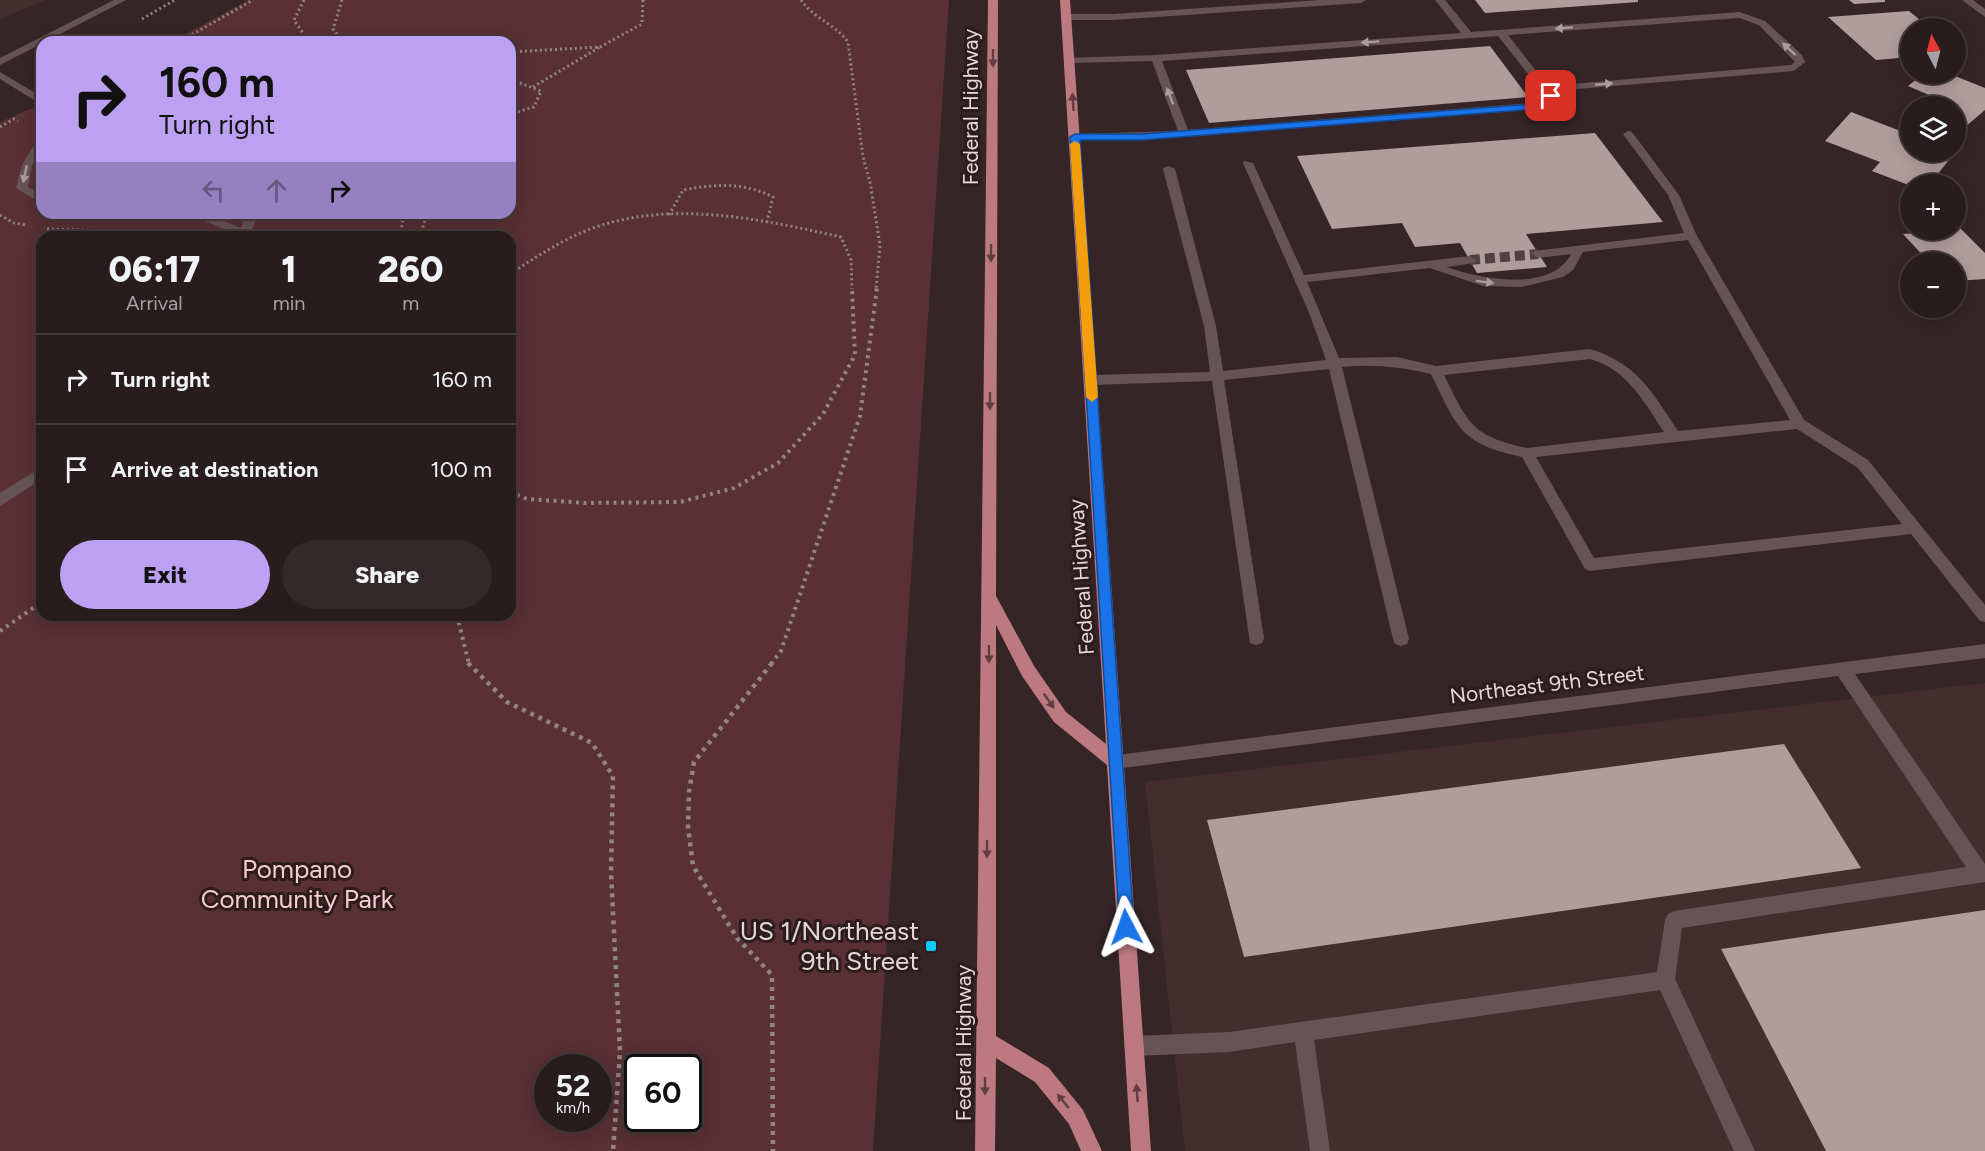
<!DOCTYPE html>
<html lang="en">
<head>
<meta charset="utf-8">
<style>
	:root { --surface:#281c1d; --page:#34292a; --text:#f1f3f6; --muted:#a5a1a4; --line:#443a3b; --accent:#bca0f2 }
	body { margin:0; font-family:Figtree,sans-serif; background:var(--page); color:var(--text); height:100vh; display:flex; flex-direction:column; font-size:22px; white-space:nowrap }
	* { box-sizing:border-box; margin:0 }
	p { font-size:20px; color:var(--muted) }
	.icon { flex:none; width:33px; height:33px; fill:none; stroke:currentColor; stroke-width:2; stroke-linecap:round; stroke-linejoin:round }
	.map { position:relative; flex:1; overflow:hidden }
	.sheet { position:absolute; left:36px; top:231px; width:480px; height:390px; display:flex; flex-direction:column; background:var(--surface); border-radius:18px; box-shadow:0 3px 15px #0003,0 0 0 2px var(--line) }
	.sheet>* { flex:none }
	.top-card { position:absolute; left:36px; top:36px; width:480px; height:183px; border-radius:18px; box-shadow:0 3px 15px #0003,0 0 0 2px var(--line); background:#bca0f2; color:#111; overflow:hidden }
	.needle { width:39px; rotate:353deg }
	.fabs { position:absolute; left:1900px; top:18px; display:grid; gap:12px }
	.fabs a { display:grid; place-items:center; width:66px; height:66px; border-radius:50%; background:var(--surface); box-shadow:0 3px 15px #0003,0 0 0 2px var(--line); font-size:30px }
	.speed { position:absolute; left:534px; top:1054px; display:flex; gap:12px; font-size:30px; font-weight:700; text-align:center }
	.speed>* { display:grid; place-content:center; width:78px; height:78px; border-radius:50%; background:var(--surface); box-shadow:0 3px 15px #0003,0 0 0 2px var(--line); line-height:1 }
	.speed small { font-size:15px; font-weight:400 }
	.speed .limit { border:3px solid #111; border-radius:9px; background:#fff; color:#111 }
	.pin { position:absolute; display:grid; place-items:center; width:51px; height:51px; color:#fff; margin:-26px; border-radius:12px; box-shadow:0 3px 9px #0006 }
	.me { position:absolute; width:66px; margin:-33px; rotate:356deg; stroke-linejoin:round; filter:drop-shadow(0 0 4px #0008) }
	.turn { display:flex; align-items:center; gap:21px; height:126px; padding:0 24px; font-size:27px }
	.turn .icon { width:78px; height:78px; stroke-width:2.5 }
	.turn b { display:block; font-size:42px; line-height:51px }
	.lanes { display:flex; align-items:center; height:57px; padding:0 24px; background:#0003; justify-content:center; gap:30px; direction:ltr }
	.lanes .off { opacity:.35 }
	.eta { display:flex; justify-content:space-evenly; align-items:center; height:102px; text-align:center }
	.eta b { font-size:36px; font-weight:800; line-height:42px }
	.primary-button { display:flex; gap:12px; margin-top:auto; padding:12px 24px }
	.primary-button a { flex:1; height:69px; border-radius:36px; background:var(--accent); color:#111; font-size:24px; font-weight:800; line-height:69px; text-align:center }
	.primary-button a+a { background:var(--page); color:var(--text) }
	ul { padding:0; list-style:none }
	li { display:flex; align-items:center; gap:18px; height:90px; padding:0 24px; border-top:2px solid var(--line) }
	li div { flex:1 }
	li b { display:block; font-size:22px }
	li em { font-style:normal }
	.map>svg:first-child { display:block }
</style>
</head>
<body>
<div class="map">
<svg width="1985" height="1151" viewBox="0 0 1985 1151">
	<rect width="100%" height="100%" fill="#362527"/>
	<path fill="#442d2f" d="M0,0H46L0,19Z
		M1985,683V1151H1185L1145,782Z"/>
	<path fill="#583035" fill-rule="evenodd" d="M248,0H949L873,1151H0V122L42,104V213H510V42H171ZM42,237H510V615H42ZM548,1068H598V1119H548ZM638,1068H688V1119H638Z"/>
	<path fill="#b19c9d" d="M1475,0H1638V2L1485,13Z
		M1849,0H1885V2L1854,4Z
		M1909,11L1930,28H1911V57L1876,60L1828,17Z
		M1490,46L1528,97L1209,123L1186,70Z
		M1923,74L1937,80L1945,74H1950L1985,88V110L1965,127L1956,124V106H1914L1929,95L1908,86Z
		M1851,112L1911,135V152H1955L1930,184L1911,186L1872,171L1880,162L1825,141Z
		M1595,133L1663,222L1526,234L1547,267L1477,273L1460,243L1415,247L1402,223L1332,229L1297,156Z
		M1956,224L1985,253V279L1956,281V262H1929L1903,234L1929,232L1927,230H1956Z
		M1784,744L1861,868L1244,957L1207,820Z
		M1985,910V1151H1826L1721,949Z"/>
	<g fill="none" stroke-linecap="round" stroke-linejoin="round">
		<path stroke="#504042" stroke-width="10" stroke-dasharray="10 5" stroke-linecap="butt" d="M1470,260L1538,254"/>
		<path stroke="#928385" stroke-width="3" stroke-dasharray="2 3" stroke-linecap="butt" d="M304,0L294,20L309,42
			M342,0L333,29L343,42
			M801,0C813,18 835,24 848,42L863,157L870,182L880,245L876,289
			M142,19L175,0
			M179,42L253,0
			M510,52L600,47L642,24L643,0
			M510,85L520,83L541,91L534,107L510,114
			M533,87L600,47
			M0,127L14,119L18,121
			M0,215L14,223L27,225
			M669,215L683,190C715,184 744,182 773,197L767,222
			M47,229L141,232L153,237
			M400,237L404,213
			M420,237L427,213
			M510,274C539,255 569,235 602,225C679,201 765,220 841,237L851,260L852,289"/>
		<path stroke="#928385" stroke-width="4" stroke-dasharray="3 4.5" stroke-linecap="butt" d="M510,492L527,499L585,503L680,502L734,488L778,463L823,414L855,355L852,288
			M457,615L469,664
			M0,631L42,602
			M771,664L781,651L860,416L877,288"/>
		<path stroke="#928385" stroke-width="4.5" stroke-dasharray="4 5" stroke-linecap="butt" d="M468,663L507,702L592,743L613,776L611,872L620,1052L613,1151
			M772,663L694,762L689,792L688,827L693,866L737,938L772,975L773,1151"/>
		<path fill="#675355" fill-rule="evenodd" d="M114,0H126L0,65V58Z
			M1320,0H1366L1361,3L1113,20H1067L1062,17L1067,14H1113Z
			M1435,0H1445L1471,32L1740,12L1765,21L1802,55L1805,62L1794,71L1553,91L1556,96L1555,98L1536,109L1142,140H1075L1070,137L1075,134L1178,131L1152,61L1070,63L1066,62V58L1156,55L1461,33ZM1739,18L1759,25L1795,62L1791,65L1548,86L1508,35ZM1498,36L1545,95L1533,103L1188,130L1162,61Z
			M1962,0H1973L1985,9V17Z
			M0,72L42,97V105L0,79Z
			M1628,131L1632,132L1679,195L1697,236L1804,420L1868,460L1985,605V622L1980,621L1911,534L1590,571L1585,569L1522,457C1461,444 1457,428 1431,374C1401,367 1373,364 1342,367L1409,639L1407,644L1401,646L1395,644L1393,639L1329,369L1224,380L1264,638L1262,643L1256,645L1250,643L1212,381L1091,385L1084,380L1091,375L1210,372L1204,326L1163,169L1165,167L1169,166L1175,169L1216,326L1223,371L1326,360L1310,315L1243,163L1244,161L1253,163L1304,275L1470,256L1476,260L1474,263L1447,267C1479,279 1551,293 1571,254L1538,258L1532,254L1534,251L1684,233L1668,195L1623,134ZM1688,240L1790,420L1678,431C1652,392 1637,363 1590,349L1436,366L1397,357L1339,358L1307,282L1430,268L1483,286L1522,287L1563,277L1573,270L1583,252ZM1590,359C1627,369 1644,402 1664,432L1527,448C1471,436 1468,423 1444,375ZM1797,429L1858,468L1902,524L1594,558L1536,457Z
			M42,138V150L32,165L28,187L42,195V204L16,188L22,165L38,139Z
			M170,213H204L241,228L247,213H259L249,237H237L238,235L200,219L176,217Z
			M42,467V479L0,506V493Z
			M1985,644V658L1855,674L1985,864V882L1682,928L1675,979L1755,1151H1734L1660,990L1314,1040L1330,1151H1310L1295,1042L1229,1052L1134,1056L1127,1053L1124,1046L1127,1039L1134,1036L1229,1032L1657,972L1665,920L1668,914L1674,911L1966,867L1838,676L1115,769L1109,766L1107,761L1109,756Z"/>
		<path fill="#bd7980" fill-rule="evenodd" d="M988,0H998L996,596L1034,666L1066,712L1106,744L1060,0H1070L1151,1151H1131L1107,765L1054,722L1022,676L996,625V1036L1049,1068L1083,1110L1102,1151H1081L1069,1124L1035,1082L996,1058L995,1151H975Z"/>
	</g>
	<defs><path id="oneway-solid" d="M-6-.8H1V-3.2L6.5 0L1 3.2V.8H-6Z" transform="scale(1.5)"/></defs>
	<g fill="#ab9c9d">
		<use href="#oneway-solid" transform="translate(1564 28) rotate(176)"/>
		<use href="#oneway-solid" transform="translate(1370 42) rotate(176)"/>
		<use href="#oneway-solid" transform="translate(1789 49) rotate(-137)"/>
		<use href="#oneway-solid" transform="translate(1604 84) rotate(-5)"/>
		<use href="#oneway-solid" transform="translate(1170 96) rotate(-111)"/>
		<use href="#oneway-solid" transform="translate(25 174) rotate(102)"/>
		<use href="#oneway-solid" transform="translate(1485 282) rotate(7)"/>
	</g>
	<g fill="#5f3d40">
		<use href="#oneway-solid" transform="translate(993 58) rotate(90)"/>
		<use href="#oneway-solid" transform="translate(1073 102) rotate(-94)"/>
		<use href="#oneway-solid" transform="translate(991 253) rotate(90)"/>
		<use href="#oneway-solid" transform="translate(990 401) rotate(90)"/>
		<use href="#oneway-solid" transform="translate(989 654) rotate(90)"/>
		<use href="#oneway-solid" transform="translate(1049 701) rotate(55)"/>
		<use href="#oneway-solid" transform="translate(987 849) rotate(90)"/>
		<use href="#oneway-solid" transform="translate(985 1086) rotate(90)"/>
		<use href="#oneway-solid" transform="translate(1137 1093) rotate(-94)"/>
		<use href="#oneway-solid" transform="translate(1063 1101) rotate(-129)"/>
	</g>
	<path fill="#1a73e8" stroke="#114b97" stroke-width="1.5" d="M1551,93L1555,96L1554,98L1536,109L1142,140H1080L1134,927L1132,933L1126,936L1120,933L1070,137L1075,134H1142L1534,104Z"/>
	<path fill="#f59e0b" d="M1075,141L1080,144L1098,397L1092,402L1086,397L1070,144Z"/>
	<rect fill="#0ecafa" stroke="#2c1c1d" stroke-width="2" x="925" y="940" width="12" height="12" rx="3"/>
	<g text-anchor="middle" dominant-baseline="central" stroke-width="6" stroke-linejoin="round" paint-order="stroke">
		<g font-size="21" fill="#e3d7d8" stroke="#2c1c1d">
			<text transform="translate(970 107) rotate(-90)">Federal Highway</text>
			<text transform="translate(1081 577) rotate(-94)">Federal Highway</text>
			<text transform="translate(1547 684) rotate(-7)">Northeast 9th Street</text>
			<text transform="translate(963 1043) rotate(-90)">Federal Highway</text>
		</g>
		<g font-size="26" fill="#f7cccf" stroke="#2c1c1d">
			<text x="297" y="869">Pompano<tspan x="297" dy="30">Community Park</tspan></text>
		</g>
		<g font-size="26" fill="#e3d7d8" stroke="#2c1c1d" text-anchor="end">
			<text x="919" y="931">US 1/Northeast<tspan x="919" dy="30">9th Street</tspan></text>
		</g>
	</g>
</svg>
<div class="fabs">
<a><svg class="needle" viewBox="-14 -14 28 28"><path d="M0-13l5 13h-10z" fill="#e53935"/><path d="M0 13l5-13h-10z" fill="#a5a1a4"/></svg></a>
<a><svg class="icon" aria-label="layers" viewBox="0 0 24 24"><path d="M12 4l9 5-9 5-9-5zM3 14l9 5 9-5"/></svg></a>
<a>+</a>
<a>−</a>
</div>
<div class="speed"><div>52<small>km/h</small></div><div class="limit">60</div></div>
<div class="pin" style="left:1551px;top:96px;background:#d93025"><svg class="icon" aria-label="arrive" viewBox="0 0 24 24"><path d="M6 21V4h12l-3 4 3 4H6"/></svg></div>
<svg class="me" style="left:1126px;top:927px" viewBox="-20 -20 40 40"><path d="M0-17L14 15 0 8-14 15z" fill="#1a73e8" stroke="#fff" stroke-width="4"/></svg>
<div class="top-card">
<div class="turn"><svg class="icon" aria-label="right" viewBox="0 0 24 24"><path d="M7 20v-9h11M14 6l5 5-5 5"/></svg><div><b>160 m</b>Turn right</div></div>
<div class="lanes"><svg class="icon off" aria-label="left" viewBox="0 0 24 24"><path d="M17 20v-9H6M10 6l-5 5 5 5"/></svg><svg class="icon off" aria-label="ahead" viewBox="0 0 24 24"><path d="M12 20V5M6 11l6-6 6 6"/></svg><svg class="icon" aria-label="right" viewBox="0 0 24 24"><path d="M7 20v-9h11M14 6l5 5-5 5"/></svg></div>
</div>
<section class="sheet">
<div class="eta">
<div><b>06:17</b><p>Arrival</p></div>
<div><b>1</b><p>min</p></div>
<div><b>260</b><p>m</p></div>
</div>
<ul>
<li><svg class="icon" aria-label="right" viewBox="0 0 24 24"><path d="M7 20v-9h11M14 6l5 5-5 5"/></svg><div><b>Turn right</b></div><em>160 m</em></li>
<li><svg class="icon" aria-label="arrive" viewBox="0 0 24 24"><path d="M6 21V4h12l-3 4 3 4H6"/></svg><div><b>Arrive at destination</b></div><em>100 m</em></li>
</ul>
<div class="primary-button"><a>Exit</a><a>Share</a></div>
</section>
</div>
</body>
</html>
